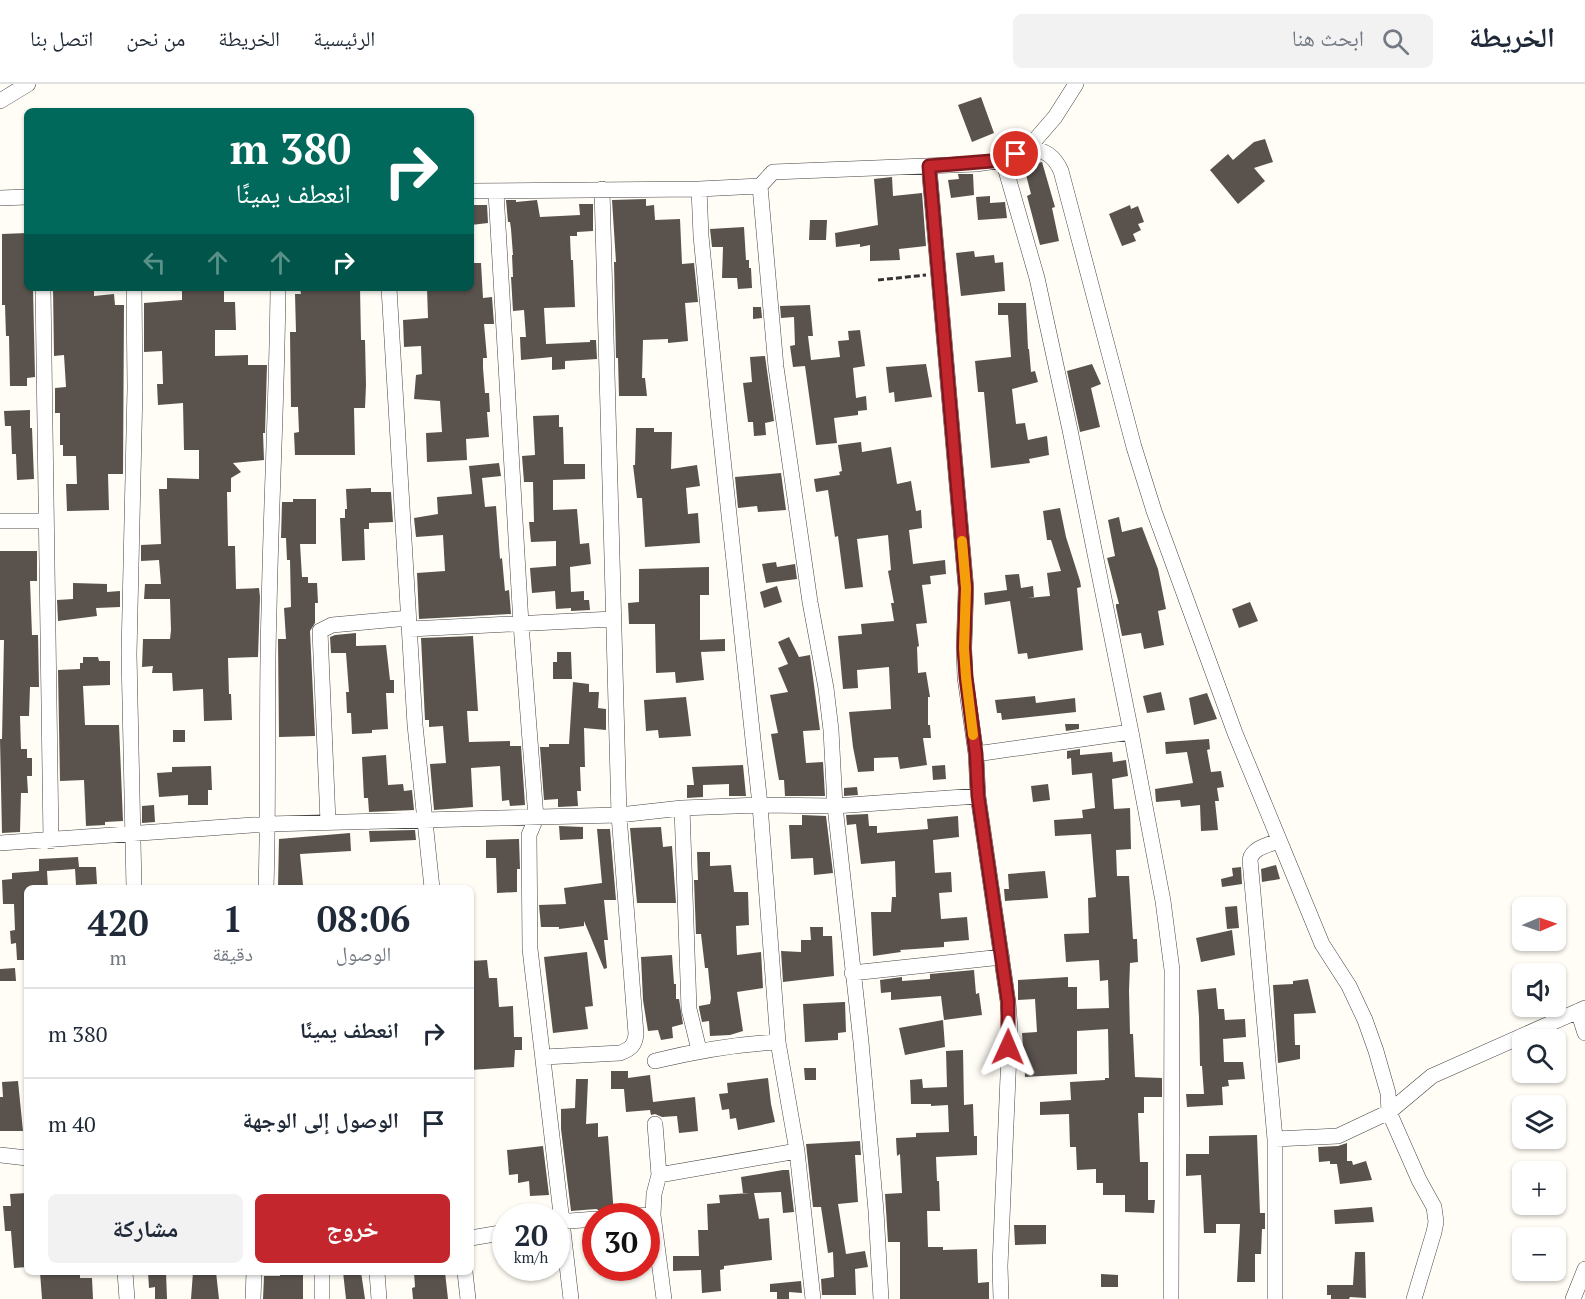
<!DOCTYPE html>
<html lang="ar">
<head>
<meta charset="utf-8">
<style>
	:root { --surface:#fff; --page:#f2f2f3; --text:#1f2937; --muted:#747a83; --line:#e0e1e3; --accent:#c4262e }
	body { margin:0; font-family:"PT Serif","Noto Naskh Arabic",serif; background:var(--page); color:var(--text); direction:rtl; height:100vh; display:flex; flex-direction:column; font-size:22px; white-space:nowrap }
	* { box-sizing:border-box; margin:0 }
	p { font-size:20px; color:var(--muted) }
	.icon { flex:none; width:33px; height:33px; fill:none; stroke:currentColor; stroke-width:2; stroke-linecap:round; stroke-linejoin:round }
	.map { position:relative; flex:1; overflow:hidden; direction:ltr }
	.panel { position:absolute; left:24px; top:801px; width:450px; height:390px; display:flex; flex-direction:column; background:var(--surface); border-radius:9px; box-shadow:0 2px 4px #0004; direction:rtl }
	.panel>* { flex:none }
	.top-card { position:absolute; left:24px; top:24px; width:450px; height:183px; border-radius:9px; box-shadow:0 2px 4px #0004; direction:rtl; background:#00695c; color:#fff; overflow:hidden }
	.needle { width:39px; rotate:88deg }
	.tools { position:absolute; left:1512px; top:813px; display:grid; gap:12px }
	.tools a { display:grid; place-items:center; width:54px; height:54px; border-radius:9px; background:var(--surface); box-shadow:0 2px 4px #0004; font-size:30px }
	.speed { position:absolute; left:492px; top:1119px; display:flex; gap:12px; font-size:30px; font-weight:700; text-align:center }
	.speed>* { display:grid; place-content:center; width:78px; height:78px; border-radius:50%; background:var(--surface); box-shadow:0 2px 4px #0004; line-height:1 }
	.speed small { font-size:15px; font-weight:400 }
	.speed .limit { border:9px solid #d22; background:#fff; color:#111 }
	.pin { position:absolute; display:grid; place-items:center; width:51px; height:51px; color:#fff; margin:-26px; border:3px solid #fff; border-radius:50%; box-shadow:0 2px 6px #0007 }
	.me { position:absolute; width:66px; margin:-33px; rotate:1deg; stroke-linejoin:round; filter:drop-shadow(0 0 4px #0008) }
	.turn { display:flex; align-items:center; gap:21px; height:126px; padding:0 24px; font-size:27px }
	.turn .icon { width:78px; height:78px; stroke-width:2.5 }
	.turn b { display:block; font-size:42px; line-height:51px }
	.lanes { display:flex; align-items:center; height:57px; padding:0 24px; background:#0003; justify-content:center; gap:30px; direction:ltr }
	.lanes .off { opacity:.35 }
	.eta { display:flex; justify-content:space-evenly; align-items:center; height:102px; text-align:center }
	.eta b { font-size:36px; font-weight:800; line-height:42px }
	.button { display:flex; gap:12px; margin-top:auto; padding:12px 24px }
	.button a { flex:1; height:69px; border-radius:9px; background:var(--accent); color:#fff; font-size:24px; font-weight:800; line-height:69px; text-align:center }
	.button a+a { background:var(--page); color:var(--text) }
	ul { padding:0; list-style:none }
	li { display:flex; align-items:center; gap:18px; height:90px; padding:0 24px; border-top:2px solid var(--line) }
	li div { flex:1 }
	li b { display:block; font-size:22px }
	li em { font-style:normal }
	header { display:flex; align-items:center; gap:36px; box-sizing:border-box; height:84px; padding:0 30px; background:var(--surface); border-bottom:2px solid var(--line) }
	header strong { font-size:28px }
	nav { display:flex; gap:33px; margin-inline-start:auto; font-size:21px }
	.search { width:420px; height:54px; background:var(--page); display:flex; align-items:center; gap:15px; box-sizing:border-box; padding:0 21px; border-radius:9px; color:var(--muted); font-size:22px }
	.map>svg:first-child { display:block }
</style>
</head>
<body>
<header>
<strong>الخريطة</strong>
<div class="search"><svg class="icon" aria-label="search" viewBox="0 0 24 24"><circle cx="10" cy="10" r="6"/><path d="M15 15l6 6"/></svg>ابحث هنا</div>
<nav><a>الرئيسية</a><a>الخريطة</a><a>من نحن</a><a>اتصل بنا</a></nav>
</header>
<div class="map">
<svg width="1585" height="1215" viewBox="0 0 1585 1215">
	<rect width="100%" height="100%" fill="#fffdf5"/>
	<path fill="#5a524d" d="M981,13L994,49L972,58L958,21Z
		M1265,55L1273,78L1254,84L1265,97L1238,120L1210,86L1228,70L1233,76L1254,58Z
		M1042,78L1055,123L1052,124L1059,157L1040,161L1027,112L1031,110L1024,83Z
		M958,90H973L974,111L951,114L948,96L959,95Z
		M892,93L893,112L922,109L926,162L899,165L900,176L870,177V161L860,163V160L836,163L835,149L878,141L874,95Z
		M990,112V119L1005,118L1007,134L978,136L976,113Z
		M646,115V122L654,121L655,136L680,135L682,180L694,179L698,218L685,219L688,257L668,259V255L643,256L642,294H645L647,312H619L618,274H616L614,178H616L612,116Z
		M506,116H516V118L537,116L540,133L580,131L579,120H593V147L577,148V152H570L571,176H573L575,223L544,224L546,260L590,258V256H596L597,275L565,277V285L552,286V273L521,276L520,253H526L524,226L513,227L511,193H513L512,171H513L511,145L510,138H508Z
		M471,121H487L488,139L471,141Z
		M1130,121L1131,125L1138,122L1144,138L1138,140L1141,146L1133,150L1136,157L1122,162L1109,130Z
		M810,136H827L826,156H809Z
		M744,143L746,176H749V184H751L752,204L738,205L737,194H722L723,163H712L710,145Z
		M27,149V204H33L35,293L27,294V302H10L9,252H6L5,221H2V150Z
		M974,167L975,173L994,171L995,179L1003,178L1005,207L961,212L956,169Z
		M471,179H481L483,214L492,213L494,240H484L487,274H483V284L485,309H489L490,328H487L489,353L466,355L467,376L427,378L426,349L442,348L440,317L414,315L416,291L422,290L421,262L404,263L403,236L428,234L427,204H471Z
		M53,204H85V207L94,206V212L114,210L115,221H124L123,390H108L109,426L67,427L66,400H77L76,372H63V361H60V329H55V304L66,303L64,271L54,272Z
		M182,204H214V207H224V218H235L236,246H215V272L248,271V281H267L265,349H263L264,376L233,379L241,388L231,394V408H227L228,462H235L236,505L259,504L260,513L258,573L228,574L229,610H231L232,636L204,637L203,605L173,607L172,589H152L153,582L142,583L143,555H170L171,546L170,515H144L145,500H161L159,476L141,477V461L161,460L159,405H167V394L199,395V366H184L183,319L158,321L157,300H163L162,267L144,268V219L182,216Z
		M300,204H360L361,256H365L366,301L365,324H354L355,371H295L294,349L299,348L298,323H291L290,248H296L295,210H301Z
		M998,219H1026L1028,265H1029L1031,288L1035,287L1038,298L1012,305L1016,340L1025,339L1028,356L1047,352L1049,371L1029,375L1030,379L991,384L984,308H978L975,277L1011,273L1008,231H998Z
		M810,221L813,252H808L811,276L840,273L838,257L849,256L848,247L860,246L865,282L853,284L856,314L866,312L867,326L858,327V331L834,334L837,359L816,361L805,282L793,283L790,262L795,261L794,233L781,234L780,222Z
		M753,223H761L762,234L753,235Z
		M765,272L774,337L765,339L766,351L754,352L753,338H748L743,299L752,298L750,273Z
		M926,280L932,313L895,318L894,308L889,309L886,283Z
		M1092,280L1101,300L1091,304L1100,343L1080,348L1067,287Z
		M30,326V344H32L34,395L17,396L16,370H12L11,342H5L4,327Z
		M559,331V343H563L564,380H585V395L553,396V426L577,425L580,460L589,459L591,480L570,483L571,508L584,507V516H589L590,526L571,527V524L556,525L555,507L532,509L530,484L556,482V457L531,458L529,438H534L533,398H524L522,372L535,371L533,332Z
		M636,344H654V348H672L671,385L697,381L700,402L686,404L688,430L698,429L700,459L645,463L642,414H637L633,381H635Z
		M861,358L862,368L891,363L897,400L911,397L916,427L921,426L922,444L909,446L913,480L945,476L946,490L930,492L931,500L922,501L927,539L916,540L919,562L917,563L918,589L926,588L930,613H928V641H930L931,654H923L927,681L900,685L898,673L874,674V687L858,688L853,663L849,628L891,625L889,583L857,586L858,604L843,605L838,552L862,550L861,540L894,537L891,519H894L888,487L891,486L888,451L857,455L863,503L845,505L838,452L835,453L828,406L816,408L814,395L840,391L839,388L842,387L838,361Z
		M499,379L501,392L482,394L485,423L496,422L500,475L502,474L505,507L509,506L511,530L419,535L417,489L445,487L443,451L416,453L414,434L438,430L437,413L472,410L469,382Z
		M781,389L786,426L758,428L757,422L738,424L735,393Z
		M371,404V408H391L393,438L369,439V445H364L365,476L342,477L340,434H345V425H347L346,405Z
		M293,415H316V460H300L302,493H308V499H317L318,519H315V539L310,547L315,652L279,653L278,555H286L284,524L291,523L290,476H287L286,454H281L282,418H293Z
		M1060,424L1066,453L1080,497L1081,503L1077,504L1083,566L1028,575L1027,569L1018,570L1010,517L985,521L984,509L1007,506L1005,491L1019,490L1021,504L1033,502L1034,513L1028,514L1050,512L1047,489L1061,487L1051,456H1047L1043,427Z
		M1119,433L1122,448L1142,443L1158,485L1166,525L1158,527L1164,561L1144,565L1141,549L1122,552L1116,523V520H1119L1107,474L1115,472L1108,436Z
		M0,467H37V497H30L32,551H38L39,603H30L29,632H20L21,665H27V674H32V692H27L28,709H21L20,748L2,749L0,655H2L4,556H0Z
		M776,478L777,483L795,480L797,495L766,499L762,480Z
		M709,483V511H700V556L725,555V567L701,568L704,596L676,599L675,588L656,589L655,540H629L628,519L639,518V485Z
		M73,499L107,500V508L120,507V523L96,524L97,532L58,537L57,516L73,515Z
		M777,502L782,518L764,524L760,508Z
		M1250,518L1258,537L1239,544L1232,525Z
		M356,549V562L386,561L390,596H394V609H386L388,645L372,646V649L352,650L351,629H347L346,608H349L346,569H331L330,553L335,551Z
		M473,552L478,627H467L469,658L510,657V662H521L525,721L510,722L509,716L502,717L500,682L471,684L473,723L434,726L430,680L446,679L443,642L429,643V636H425L421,554Z
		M789,553L799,573L810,571L820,646L803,647L806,679L823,678L825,712H785L784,696H779L771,650L778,649L770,611L788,608L778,584L788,580L778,558Z
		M557,568H571L572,595H553V578H557Z
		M83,573H98L99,577H110V601L83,602L85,641H119L123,737L105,738V741L86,742L84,696L60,697L58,586L80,585V579H83Z
		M573,598L589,600V608H599L598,624L606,625V646L584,644L585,683H580L581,707H577L578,722L558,723V715L544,716L540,663H549V660H569Z
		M1161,608L1165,626L1147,629L1143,612Z
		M1207,609L1217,635L1194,641L1189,614Z
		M1035,612L1036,619L1075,614L1076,628L1002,636L1001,629H997L995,616Z
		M686,613L691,652L659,654L658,646L646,647L644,616Z
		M1065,640H1079V645L1066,647Z
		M173,646H185V658H173Z
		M1209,655L1210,665L1207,666L1211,688L1221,687L1224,703L1217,704L1219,717H1215L1218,746L1201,747L1200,721L1181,723L1180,716L1156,718L1155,705L1193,699L1187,668L1166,670L1165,658Z
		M1080,665V671L1112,668L1113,678L1126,676L1128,692L1112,695L1114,725L1130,724L1131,765L1116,766L1117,792H1129L1133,855H1137L1138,878L1130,879L1129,907L1130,950H1133L1135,993L1162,994V1013H1144V1029H1138L1140,1078H1148V1116H1155L1154,1129L1125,1128V1111H1103V1099H1096V1085L1077,1086L1076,1063H1070L1069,1030L1040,1031V1018L1071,1016L1070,998L1105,996V994H1109L1108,945L1077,947V990L1025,993L1022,949L1037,948L1035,915L1018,916V896L1068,893V903H1077V925L1109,924L1108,896L1100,897L1099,876L1066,878L1064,850L1089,849L1088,814L1096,813L1091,750L1055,752L1054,736L1083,734L1082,726L1095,724L1092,689L1072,691L1071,674L1067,675V667Z
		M386,671L388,701L403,700L404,707L412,706L414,726L369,728L368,714H364L362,673Z
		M743,681L746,712H729V700L703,701V713L687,714V701H694L692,683Z
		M945,681L946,695L933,696L932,682Z
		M211,682L212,706H208V721H188V711L159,713L157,689L172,688V683Z
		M1048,700L1050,716L1033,718L1031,702Z
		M857,703L858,711L844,712V704Z
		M154,721L155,738L142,739V722Z
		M868,730L869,742H877V749L928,745L927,735L958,732L959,753L933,756L935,789L951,788L952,808L939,809L941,835L967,833L969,856L944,858V863L900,866L901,868L873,872L871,828H891L892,813H896L895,777L861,780L856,740L847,741L846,731Z
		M802,731L826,732L833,789L814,791L813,774L791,775L789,741H802Z
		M559,742L583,743V755L560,756Z
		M661,743L663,763L672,762L676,819H637L630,744Z
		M597,745H610L616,816H604L608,856H604L607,884L604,885L584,837V842L559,845V843H541L539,821L566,820L564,804L602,799Z
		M415,746L416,756L370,758L369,747Z
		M350,749L351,767L300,770L303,801L278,803L279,755Z
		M519,755L520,785H517V808L497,809L496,774H486V756Z
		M697,768H710V782L731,781L734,808H748L749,841L736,842L737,871L761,868L763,904L737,908L743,947L730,951L710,952L709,937L702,938L699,924V922L710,920L711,914L708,884H705L701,850H696L694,796H698Z
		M78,773L79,783H96L97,800L76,801L75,785L47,787L48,804H27V876H17L16,859L11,860L10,847L15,846L14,820H3L2,796L12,795V789L39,787V775Z
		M1276,781L1280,795L1262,798L1261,785Z
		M1241,783L1242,800L1222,803L1221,795L1233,792L1232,784Z
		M1045,787L1048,814L1005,817L1004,805H1009L1008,790Z
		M1237,822L1239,844L1227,845L1225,823Z
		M810,843H823V852H832L834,892L783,898L781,867L801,868V856H811Z
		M1232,846L1235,871L1201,878L1196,854Z
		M587,868L593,922L585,923L588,945L553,949L544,873Z
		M672,871L674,900H676V915H679L683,940L672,943L673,954L661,956L658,946L648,947L643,916L641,873Z
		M487,876L489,894H497L499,923L513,922L514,953H522V966H515L514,983L471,986V877Z
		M15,884L16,897H0V885Z
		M974,886L976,910L979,909L982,931L944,936L941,912L891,916V908L881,909L880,896L902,893V897L930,895V890Z
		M1308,895L1316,929L1294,930L1295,961H1300V975L1278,979L1273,901L1293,900V897Z
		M1216,904L1218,925H1224L1225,936L1245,935L1246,953L1223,955L1224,978H1243L1245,995L1228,996L1229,1002L1222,1003L1223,1021L1187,1023L1186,1010H1204L1202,982H1200L1199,933L1197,906Z
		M844,918H845L846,948L838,949V956L805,958L803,920Z
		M943,936L945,963L905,971L899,944Z
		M963,966L964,1021L973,1020L974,1052H977V1071L936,1073L937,1097H939L940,1127H927L928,1163H943V1166L977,1165L978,1199L989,1198V1215H900V1158H888L885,1110L902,1109L900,1070L897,1072L896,1054L916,1053V1049L949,1048L948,1021L931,1022V1020H911L910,996L922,995L923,1004L947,1003L946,967Z
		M804,984H816V996H805Z
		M611,987H628V994L650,991L653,1018L695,1013L698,1047L679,1049L677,1032L662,1033L655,1030L651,1031L650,1026L626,1028L624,1005H611Z
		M768,994L771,1020L775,1038L738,1046L736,1034L730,1035L729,1025L722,1026L719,1010L728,1009L727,999Z
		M576,995H588L586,1040L598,1039V1053L608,1052L614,1131L605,1132L601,1127L596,1125L571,1127L561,1045V1025L575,1024Z
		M18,997L23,1047H0V1013H3L2,998Z
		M1257,1051L1260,1129H1265V1145H1262L1261,1170H1255V1198H1237L1240,1140H1216V1149H1204L1201,1091L1186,1092V1070H1209V1052Z
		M860,1057L861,1071H855L858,1118L838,1120L846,1170L865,1167L868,1183L855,1185L856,1211H822L821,1195L834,1193L833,1168L828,1169L821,1123H813L806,1060Z
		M1347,1059V1077H1352L1353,1081L1366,1077L1372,1096L1340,1100L1337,1080H1330V1077L1319,1078L1318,1063L1338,1062Z
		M543,1062L549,1111L530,1112L529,1097L518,1099V1090L509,1091L507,1066Z
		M783,1086H789L794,1128L783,1129L781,1108L754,1109L759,1135L769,1134L772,1176L724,1182V1185L720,1186L721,1207L702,1209L701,1186L673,1187V1172H699L698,1146H708L707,1120L720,1119L719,1111L750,1109H743L741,1093Z
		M27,1109V1183L14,1184L11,1147H5L3,1122H11L10,1110Z
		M1372,1123L1374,1138L1335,1140L1334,1126Z
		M1014,1141H1046V1160L1015,1161Z
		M1355,1168H1365L1366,1214L1350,1213L1349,1215H1331V1211H1327V1201H1353Z
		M40,1188H80V1194H92L93,1215H42Z
		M148,1188H166L167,1215H155V1203L149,1204Z
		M193,1188H216L219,1215H191Z
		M280,1188H303V1215H263L264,1192H280Z
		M343,1188H361L365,1215H346Z
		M414,1188H445L448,1215H413L412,1204L415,1203Z
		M1101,1190L1118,1191V1203H1101Z
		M801,1197L802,1209L789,1208V1215H777V1208H770V1200Z"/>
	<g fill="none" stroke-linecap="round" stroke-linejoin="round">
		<defs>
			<path id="street" d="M0,17L28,0
				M1029,63L1055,33L1076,0
				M1003,76L1037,194L1070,346L1131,648L1163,817L1172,886L1171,1215
				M929,82L966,504L964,564L965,593L976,670L978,712L1008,918L1010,945L1000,1182L1001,1215
				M760,102L776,283L810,518L826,604L831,646L835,722L861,958L876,1127L881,1215
				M699,105L701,152L719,337L760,721L778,958L797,1067L813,1215
				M471,107L699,105L760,102L773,88L976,80L1003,76L1029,63C1045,67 1054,71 1061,87L1134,363L1154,427L1235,649L1285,770L1322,860L1349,902L1365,936L1376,967L1388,1009L1389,1028L1419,1096L1434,1123L1436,1138L1434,1148L1414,1215
				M496,108L521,540L536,734L529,751L530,865L571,1215
				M0,114L27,113
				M43,204L51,757
				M389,204L415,641L432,804
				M0,437H46
				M410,545L613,535
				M976,670L1131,648
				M682,724L689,925L699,966
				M328,738L320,547L332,541L409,534
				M0,759L268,740L619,731L682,724L760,721L835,722L978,712
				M134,804L129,570L135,304L134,204
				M266,804C269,712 266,619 269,527C271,419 277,312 278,204
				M852,889L1002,873
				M1578,927L1585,949
				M544,973L620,969C631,965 635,961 636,950L619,731L602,105
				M655,977C696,967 736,960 778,958
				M655,1040L659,1091L654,1110L653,1131L664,1215
				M1275,1055L1338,1052L1389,1028L1432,992L1585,924
				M0,1071L27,1074
				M659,1091L797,1067
				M632,1132L653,1131
				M556,1138L596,1135
				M471,1154L506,1148
				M125,1188L127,1215
				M377,1188L379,1215
				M465,1188L468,1215
				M253,1215L254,1188
				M322,1215V1188
				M1275,1215V1055L1250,776C1252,764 1268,761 1279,757
				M1573,1215L1585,1185"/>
		</defs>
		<use href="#street" stroke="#444" stroke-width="16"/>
		<path stroke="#333" stroke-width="3" stroke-dasharray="6 3" stroke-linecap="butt" d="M878,196L926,191"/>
		<use href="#street" stroke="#fff" stroke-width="15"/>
	</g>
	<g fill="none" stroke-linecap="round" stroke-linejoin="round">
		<defs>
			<path id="route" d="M1008,963V918L978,712L976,670L966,593L964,564L966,504L929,82L1004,76L1016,70"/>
		</defs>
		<use href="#route" stroke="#7f191e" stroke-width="15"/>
		<use href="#route" stroke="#c4262e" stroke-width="10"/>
		<path stroke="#f59e0b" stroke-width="10" d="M962,457L966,504L964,564L966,593L973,651"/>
	</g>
</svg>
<div class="tools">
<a><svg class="needle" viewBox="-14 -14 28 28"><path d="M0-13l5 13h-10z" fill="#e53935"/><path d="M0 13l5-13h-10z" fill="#747a83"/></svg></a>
<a><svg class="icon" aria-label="sound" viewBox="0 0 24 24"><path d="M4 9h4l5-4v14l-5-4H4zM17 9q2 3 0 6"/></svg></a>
<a><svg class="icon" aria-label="search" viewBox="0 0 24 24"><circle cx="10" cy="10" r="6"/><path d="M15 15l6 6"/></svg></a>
<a><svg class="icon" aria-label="layers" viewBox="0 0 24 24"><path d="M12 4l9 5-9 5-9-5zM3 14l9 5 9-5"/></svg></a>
<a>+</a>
<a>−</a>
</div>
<div class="speed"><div>20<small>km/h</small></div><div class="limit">30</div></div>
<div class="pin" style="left:1016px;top:70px;background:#d93025"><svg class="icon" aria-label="arrive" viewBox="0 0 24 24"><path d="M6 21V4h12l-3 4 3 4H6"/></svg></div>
<svg class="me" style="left:1008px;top:963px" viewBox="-20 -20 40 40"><path d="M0-17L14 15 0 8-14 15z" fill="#c4262e" stroke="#fff" stroke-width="4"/></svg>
<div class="top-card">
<div class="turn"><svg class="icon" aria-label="right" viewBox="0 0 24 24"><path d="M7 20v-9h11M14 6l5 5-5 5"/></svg><div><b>380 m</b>انعطف يمينًا</div></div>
<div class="lanes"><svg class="icon off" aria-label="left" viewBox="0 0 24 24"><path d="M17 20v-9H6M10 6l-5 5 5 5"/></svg><svg class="icon off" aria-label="ahead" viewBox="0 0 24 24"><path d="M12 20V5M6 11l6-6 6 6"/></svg><svg class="icon off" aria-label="ahead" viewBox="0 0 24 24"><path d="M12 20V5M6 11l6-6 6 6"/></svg><svg class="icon" aria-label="right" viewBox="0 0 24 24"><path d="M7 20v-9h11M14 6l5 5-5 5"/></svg></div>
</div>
<section class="panel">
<div class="eta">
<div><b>08:06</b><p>الوصول</p></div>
<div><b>1</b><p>دقيقة</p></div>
<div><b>420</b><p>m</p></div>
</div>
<ul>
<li><svg class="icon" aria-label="right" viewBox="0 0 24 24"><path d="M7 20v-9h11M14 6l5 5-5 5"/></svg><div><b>انعطف يمينًا</b></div><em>380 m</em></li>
<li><svg class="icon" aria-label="arrive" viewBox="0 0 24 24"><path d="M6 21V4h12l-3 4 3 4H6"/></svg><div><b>الوصول إلى الوجهة</b></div><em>40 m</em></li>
</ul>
<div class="button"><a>خروج</a><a>مشاركة</a></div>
</section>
</div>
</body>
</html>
